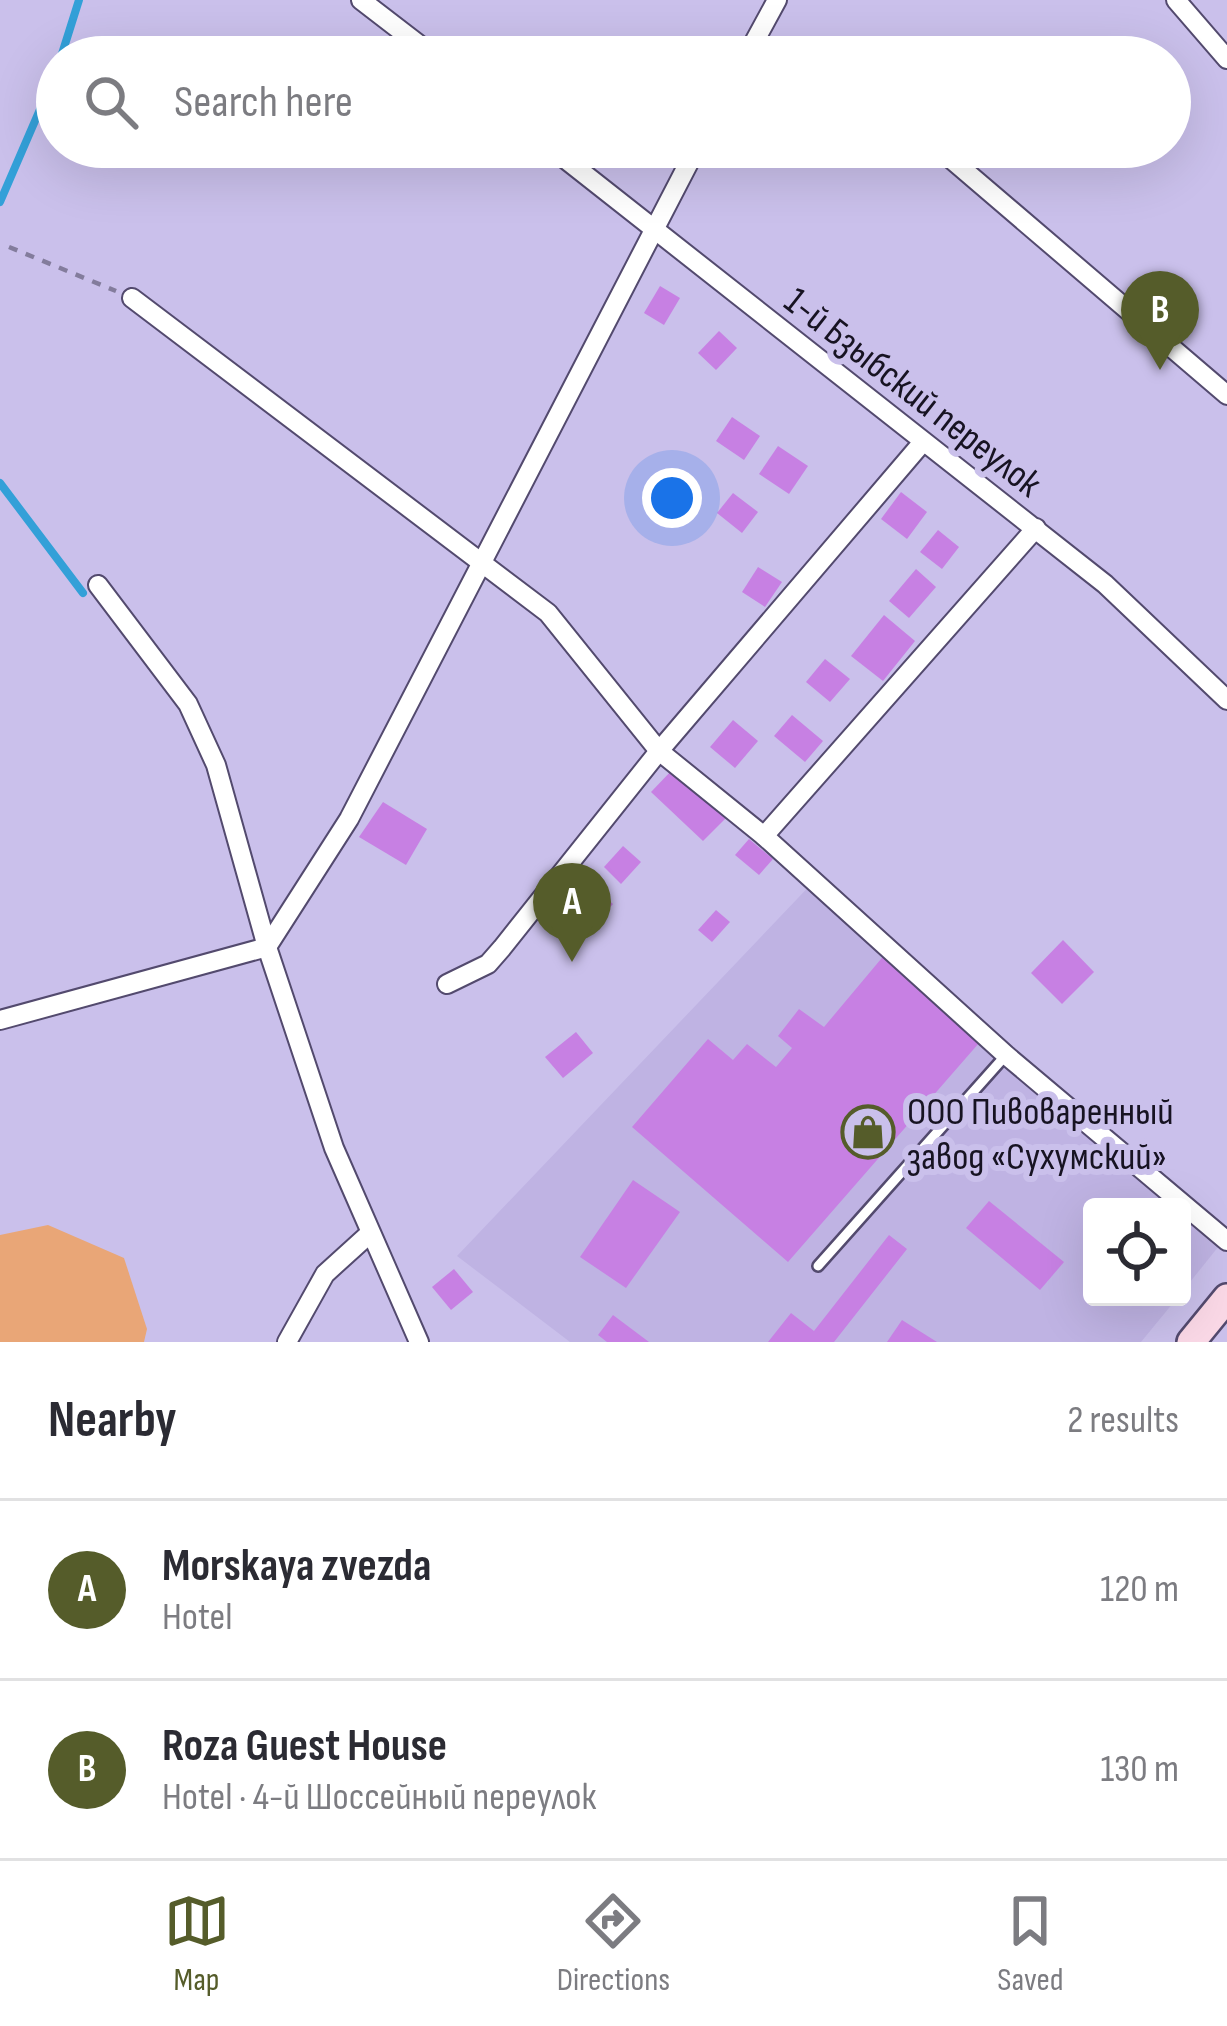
<!DOCTYPE html>
<meta charset="utf-8">
<style>
:root{--surface:#fff;--page:#f2f2f3;--text:#2b2b33;--muted:#7c7c81;--line:#e1e1e2;--accent:#555c2a}
body{margin:0;font-family:"Sofia Sans Condensed",sans-serif;background:var(--page);color:var(--text)}
.controls{position:absolute;right:36px;bottom:36px;display:grid;overflow:hidden;border-radius:12px;box-shadow:0 12px 48px #0002}
.controls button{width:108px;height:108px;display:grid;place-items:center;padding:0;border:0;border-bottom:3px solid var(--line);background:var(--surface);color:var(--text);font:60px sans-serif}
.you{position:absolute;left:672px;top:498px;width:42px;height:42px;margin:-30px;border:9px solid #fff;border-radius:50%;background:#1a73e8;box-shadow:0 0 0 18px #1a73e833}
.badge{display:grid;place-items:center;width:78px;height:78px;border-radius:50%;background:var(--accent);color:#fff;font-size:39px;font-weight:700}
.pin{position:absolute;translate:-50% -99px;filter:drop-shadow(0 3px 6px #0008)}
.pin::after{content:'';position:absolute;top:63px;width:42px;height:36px;background:inherit;clip-path:polygon(0 0,100% 0,50% 100%)}
.list{margin:0;padding:0;list-style:none}
h2{display:flex;justify-content:space-between;align-items:center;height:156px;margin:0;padding:0 48px;font-size:51px}
h2 small{font-size:39px;font-weight:400;color:var(--muted)}
.list li{display:grid;grid-template-columns:78px 1fr auto;gap:36px;align-items:center;box-sizing:border-box;height:180px;padding:0 48px;border-top:3px solid var(--line)}
.list b{display:block;font-size:45px;white-space:nowrap}
.list p{margin:0;font-size:39px;white-space:nowrap;color:var(--muted)}
.list em{font-size:39px;font-style:normal;color:var(--muted)}
.icon{flex:none;width:66px;height:66px;fill:none;stroke:currentColor;stroke-width:2;stroke-linecap:round;stroke-linejoin:round}
.map{position:relative;flex:none;width:1227px;height:1342px;overflow:hidden}
.search{position:absolute;background:var(--surface);box-shadow:0 12px 48px #0002;left:36px;right:36px;top:36px;height:132px;display:flex;align-items:center;gap:30px;box-sizing:border-box;padding:0 42px;border-radius:66px;color:var(--muted);font-size:45px}
.sheet{height:516px;background:var(--surface)}
nav{display:flex;justify-content:space-around;align-items:center;box-sizing:border-box;height:168px;border-top:3px solid var(--line);background:var(--surface);font-size:33px;color:var(--muted)}
nav a{display:grid;justify-items:center;gap:6px}
nav .on{color:var(--accent)}
.map>svg:first-child{display:block}
.built{fill:#bfb3e3}
.green{fill:#e9a677}
.lines{fill:none;stroke-linecap:round;stroke-linejoin:round}
.stream{stroke:#33a0d8;stroke-width:8}
.building{fill:#c780e3}
.service-casing{stroke:#534a6e;stroke-width:14}
.minor-casing{stroke:#534a6e;stroke-width:22}
.secondary-casing{stroke:#534a6e;stroke-width:32}
.path{stroke:#837c9c;stroke-width:4.5;stroke-dasharray:9 9;stroke-linecap:butt}
.service{stroke:#fff;stroke-width:9}
.minor{stroke:#fff;stroke-width:18}
.secondary{stroke:#fad8e6;stroke-width:27}
.labels{text-anchor:middle;stroke-width:12;stroke-linejoin:round;paint-order:stroke}
.street-label{font-size:39px;fill:#171322;stroke:#cac0eb}
.poi-label{font-size:39px;fill:#171322;stroke:#cac0eb;text-anchor:start}
</style>
<div class="map">
<svg width="1227" height="1342" viewBox="0 0 1227 1342">
<rect width="100%" height="100%" fill="#cac0eb"/>
<path class="built" d="M818 877 1227 1236 1182 1292V1207H1092V1297H1178L1141 1342H570L457 1256Z"/>
<path class="green" d="M48 1225 124 1258 147 1329 144 1342H0V1235Z"/>
<g class="lines">
<g class="stream">
<path d="M61 57 79 0"/>
<path d="M0 202 57 70"/>
<path d="M0 483 83 593"/>
</g>
</g>
<g class="building">
<path d="M660 286 680 298 664 325 644 313Z"/>
<path d="M719 331 737 348 716 370 698 353Z"/>
<path d="M732 417 760 436 744 460 716 441Z"/>
<path d="M778 446 808 466 789 494 759 474Z"/>
<path d="M901 492 927 512 907 539 881 519Z"/>
<path d="M733 493 758 512 742 533 717 513Z"/>
<path d="M938 530 959 547 942 569 920 552Z"/>
<path d="M758 567 782 582 765 607 742 592Z"/>
<path d="M916 569 936 587 909 618 889 601Z"/>
<path d="M884 615 915 641 883 681 851 656Z"/>
<path d="M825 659 850 679 830 702 806 682Z"/>
<path d="M792 715 823 741 805 762 774 736Z"/>
<path d="M733 720 758 741 735 768 710 747Z"/>
<path d="M674 768 727 817 703 841 651 792Z"/>
<path d="M383 802 427 829 406 865 359 837Z"/>
<path d="M749 839 773 859 759 875 735 855Z"/>
<path d="M623 846 641 862 621 884 604 867Z"/>
<path d="M591 885 613 904 578 943 556 923Z"/>
<path d="M716 910 730 922 712 942 698 930Z"/>
<path d="M1063 940 1094 972 1062 1004 1031 973Z"/>
<path d="M886 953 986 1035 788 1262 632 1127 708 1039 733 1060 747 1044 776 1067 792 1048 778 1036 799 1009 824 1027Z"/>
<path d="M576 1032 593 1053 563 1078 545 1057Z"/>
<path d="M633 1180 680 1212 626 1288 580 1257Z"/>
<path d="M989 1201 1064 1262 1040 1290 966 1228Z"/>
<path d="M889 1235 907 1249 834 1342H768L791 1313 814 1331Z"/>
<path d="M454 1269 473 1292 451 1310 432 1287Z"/>
<path d="M613 1315 649 1342H607L598 1335Z"/>
<path d="M902 1320 937 1342H887Z"/>
</g>
<g class="lines">
<g class="service-casing">
<path id="service" d="M818 1266 1006 1055"/>
</g>
<g class="minor-casing">
<g id="minor">
<path d="M361 0 435 57"/>
<path d="M1176 0 1227 59"/>
<path d="M746 57 777 0"/>
<path d="M550 147 1105 584 1227 700"/>
<path d="M937 147 1227 395"/>
<path d="M132 298 548 613 659 751 764 836 1006 1055 1227 1241"/>
<path d="M98 585 188 704 216 765 267 947 334 1148 419 1342"/>
<path d="M764 836 1036 528"/>
<path d="M447 984 488 964 502 948 659 751 922 443"/>
<path d="M0 1020 267 947 349 819 697 147"/>
<path d="M287 1342 325 1274 368 1235"/>
</g>
</g>
<g class="secondary-casing">
<path id="secondary" d="M1191 1342 1227 1298"/>
</g>
<path class="path" d="M9 247 116 291"/>
<use href="#service" class="service"/>
<use href="#minor" class="minor"/>
<use href="#secondary" class="secondary"/>
</g>
<defs>
<g id="shop-ring" transform="scale(2.7)"><circle r="9.5" fill="#cac0eb" stroke="#555c2a" stroke-width="1.5"/><path d="M-5-2.5h2.3a2.7 3.5 0 0 1 5.4 0H5L5.5 6h-11ZM-1.5-2.5h3a1.5 2.3 0 0 0-3 0Z" fill="#555c2a"/></g>
</defs>
<g fill-rule="evenodd">
<use href="#shop-ring" x="868" y="1132"/>
</g>
<g class="labels">
<g class="street-label">
<text transform="translate(914 391) rotate(38)" y="14">1-й Бзыбский переулок</text>
</g>
<g class="poi-label">
<text x="907" y="1124">ООО Пивоваренный<tspan x="907" dy="45">завод «Сухумский»</tspan></text>
</g>
</g>
</svg>
<div class="controls">
<button><svg class="icon" aria-label="locate" viewBox="0 0 24 24"><circle cx="12" cy="12" r="6"/><path d="M12 2v4M12 18v4M2 12h4M18 12h4"/></svg></button>
</div>
<div class="you"></div>
<div class="pin badge" style="left:572px;top:962px">A</div>
<div class="pin badge" style="left:1160px;top:370px">B</div>
<div class="search"><svg class="icon" aria-label="search" viewBox="0 0 24 24"><circle cx="10" cy="10" r="6"/><path d="M15 15l6 6"/></svg>Search here</div>
</div>
<section class="sheet">
<h2>Nearby<small>2 results</small></h2>
<ul class="list">
<li><span class="badge">A</span><div><b>Morskaya zvezda</b><p>Hotel</p></div><em>120 m</em></li>
<li><span class="badge">B</span><div><b>Roza Guest House</b><p>Hotel · 4-й Шоссейный переулок</p></div><em>130 m</em></li>
</ul>
</section>
<nav>
<a class="on"><svg class="icon" aria-label="map" viewBox="0 0 24 24"><path d="M3 6l6-2 6 2 6-2v14l-6 2-6-2-6 2zM9 4v14M15 6v14"/></svg>Map</a>
<a><svg class="icon" aria-label="directions" viewBox="0 0 24 24"><path d="M12 3l9 9-9 9-9-9zM9 14v-3h6M13 9l2 2-2 2"/></svg>Directions</a>
<a><svg class="icon" aria-label="saved" viewBox="0 0 24 24"><path d="M7 4h10v16l-5-4-5 4z"/></svg>Saved</a>
</nav>
